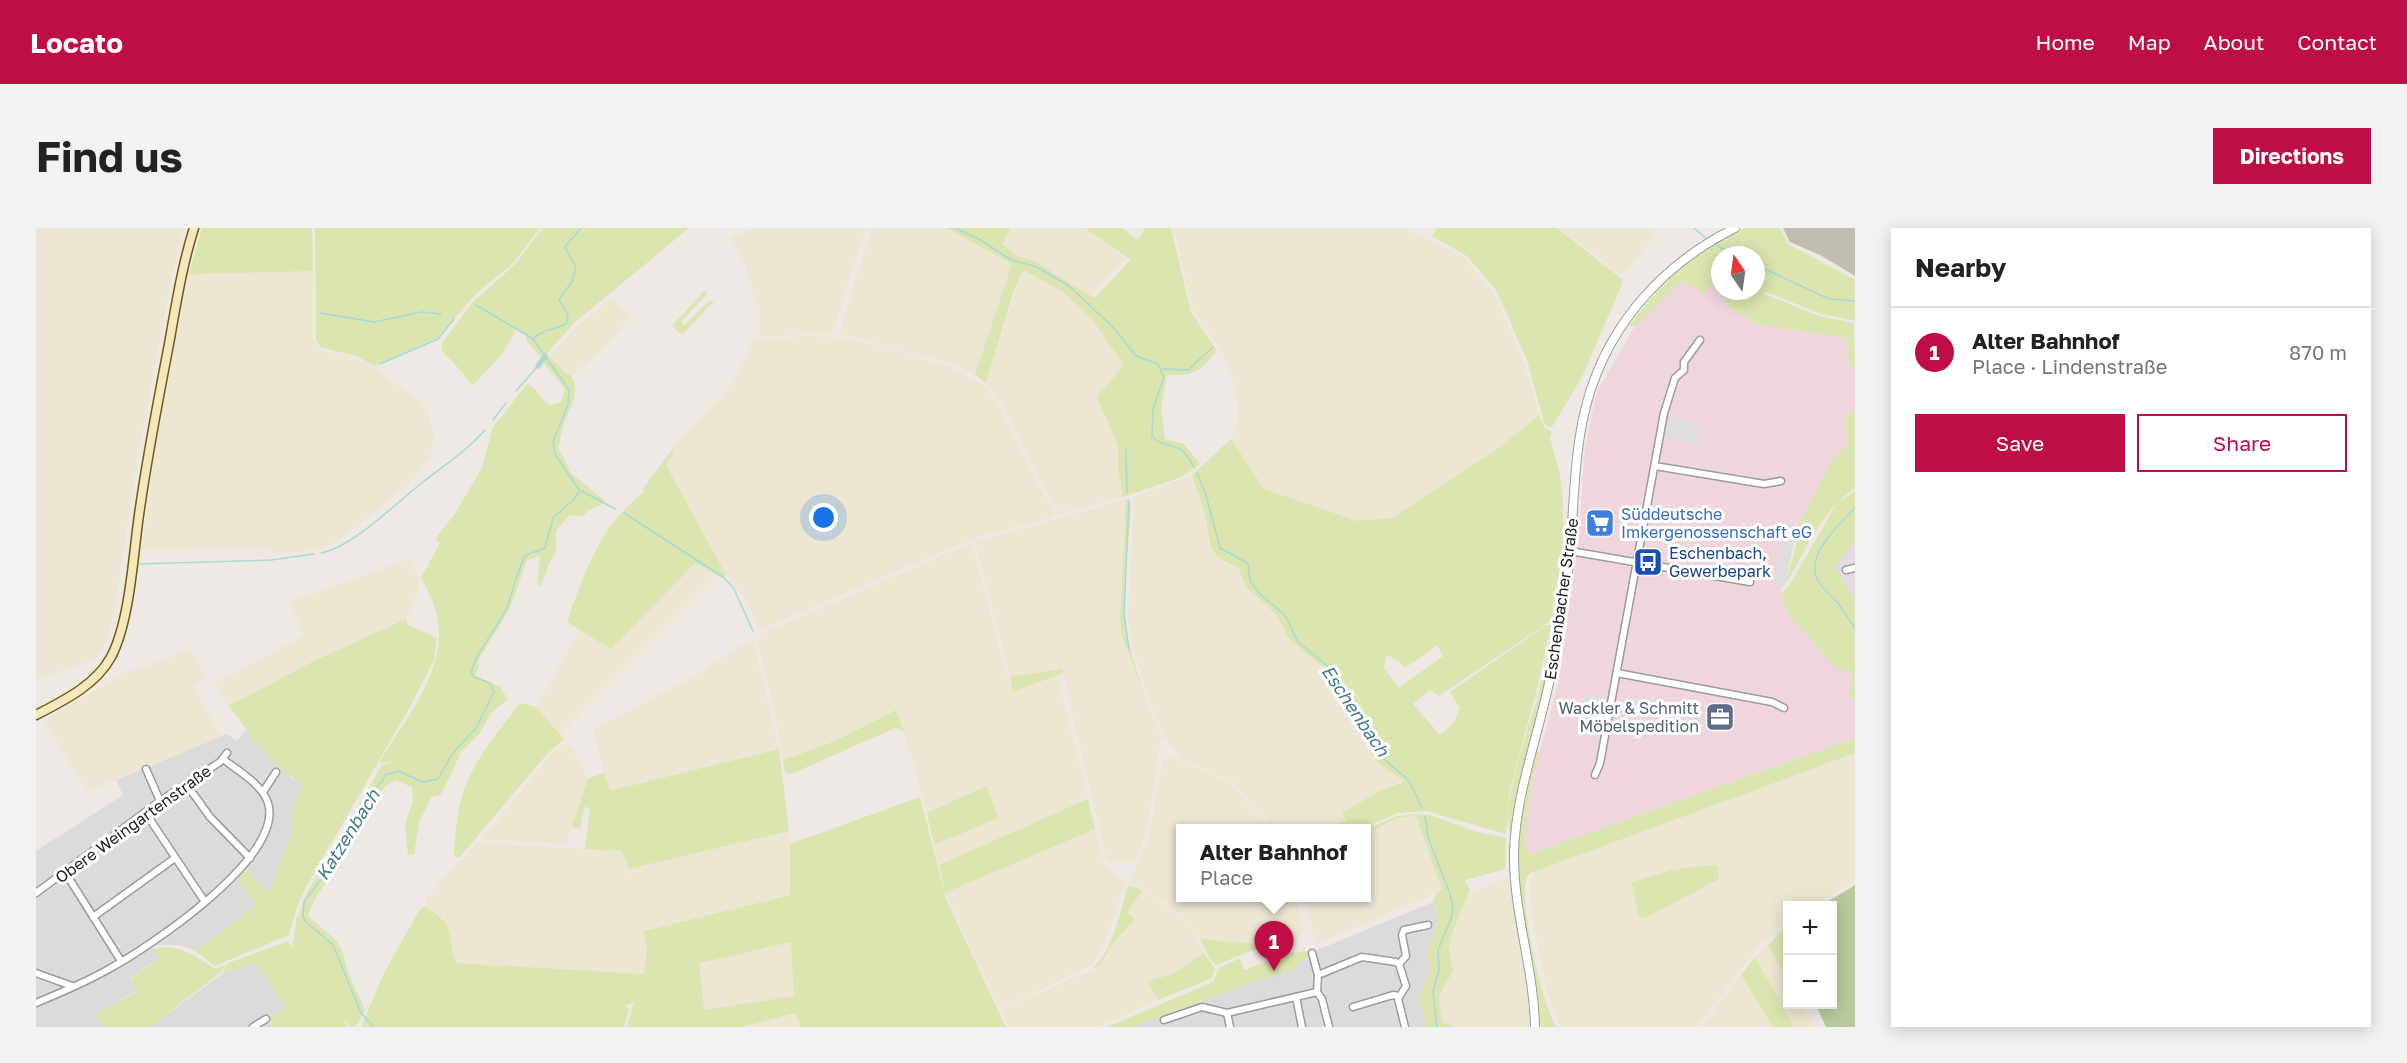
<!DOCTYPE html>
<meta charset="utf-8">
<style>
:root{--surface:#fff;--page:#f2f2f2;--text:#222;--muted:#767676;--line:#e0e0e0;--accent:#be0e44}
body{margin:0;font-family:"Golos Text",sans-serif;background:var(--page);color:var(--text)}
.controls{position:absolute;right:18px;bottom:18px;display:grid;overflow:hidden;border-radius:0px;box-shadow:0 3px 15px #0003}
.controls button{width:54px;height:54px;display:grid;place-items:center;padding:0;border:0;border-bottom:2px solid var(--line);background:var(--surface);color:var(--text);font:30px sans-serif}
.compass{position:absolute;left:1675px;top:18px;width:54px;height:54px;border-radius:50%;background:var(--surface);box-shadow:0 3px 15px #0003;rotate:347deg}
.you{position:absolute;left:788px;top:290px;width:21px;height:21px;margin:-15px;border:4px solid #fff;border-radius:50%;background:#1a73e8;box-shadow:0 0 0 9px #1a73e833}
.badge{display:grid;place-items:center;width:39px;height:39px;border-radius:50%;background:var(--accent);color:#fff;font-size:20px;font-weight:700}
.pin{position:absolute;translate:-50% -50px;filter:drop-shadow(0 2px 3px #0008)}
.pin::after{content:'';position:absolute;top:32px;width:21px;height:18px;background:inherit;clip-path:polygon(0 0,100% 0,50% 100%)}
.popup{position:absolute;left:1140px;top:596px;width:195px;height:78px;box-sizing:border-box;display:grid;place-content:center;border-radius:0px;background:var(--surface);filter:drop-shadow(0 2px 4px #0005);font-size:20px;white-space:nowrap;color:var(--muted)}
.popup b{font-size:22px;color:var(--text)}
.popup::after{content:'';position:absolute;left:50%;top:100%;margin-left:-12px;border:12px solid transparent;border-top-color:var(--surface)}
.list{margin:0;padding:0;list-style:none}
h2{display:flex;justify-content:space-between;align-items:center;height:78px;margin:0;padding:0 24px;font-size:26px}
h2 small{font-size:20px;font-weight:400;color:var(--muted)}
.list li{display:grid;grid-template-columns:39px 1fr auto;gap:18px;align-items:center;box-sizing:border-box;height:90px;padding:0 24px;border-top:2px solid var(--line)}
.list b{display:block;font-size:22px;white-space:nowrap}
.list p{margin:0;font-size:20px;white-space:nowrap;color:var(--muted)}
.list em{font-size:20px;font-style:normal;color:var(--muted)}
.actions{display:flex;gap:12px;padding:18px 24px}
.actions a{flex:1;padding:14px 0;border:2px solid var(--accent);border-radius:0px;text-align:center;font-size:21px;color:var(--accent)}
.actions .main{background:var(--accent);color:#fff}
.map{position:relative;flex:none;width:1819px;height:799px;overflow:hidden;border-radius:0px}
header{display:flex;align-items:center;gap:36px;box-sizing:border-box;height:84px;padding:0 30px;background:var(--accent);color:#fff}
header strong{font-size:28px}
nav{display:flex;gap:33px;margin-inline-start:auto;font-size:21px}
.intro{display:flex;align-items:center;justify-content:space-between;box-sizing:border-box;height:144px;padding:0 36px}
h1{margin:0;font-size:42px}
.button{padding:15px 27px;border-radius:0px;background:var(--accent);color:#fff;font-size:21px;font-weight:700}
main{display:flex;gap:36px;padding:0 36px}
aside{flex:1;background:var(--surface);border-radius:0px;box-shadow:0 3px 15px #0003}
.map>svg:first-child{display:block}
.residential{fill:#dcdbdc}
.commercial{fill:#eed6dc}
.industrial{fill:#e5d8e7}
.construction{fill:#c2bdb1}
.farmland{fill:#ece6d2}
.grass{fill:#dae5af;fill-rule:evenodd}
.forest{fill:#b9cb9d}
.parking{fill:#dedede}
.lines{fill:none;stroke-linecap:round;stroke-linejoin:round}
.stream{stroke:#a9d9d5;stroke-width:1.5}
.canal{stroke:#a9d9d5;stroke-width:5}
.minor-casing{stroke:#9b9b9b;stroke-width:9}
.tertiary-casing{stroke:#9b9b9b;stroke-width:10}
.secondary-casing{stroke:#6e5b0d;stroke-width:11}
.minor{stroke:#fff;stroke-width:6}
.tertiary{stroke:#fff;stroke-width:8}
.secondary{stroke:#f5e7bd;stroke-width:8}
.labels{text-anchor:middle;stroke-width:6;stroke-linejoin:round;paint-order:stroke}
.shop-label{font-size:16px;fill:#366cbe;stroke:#fff;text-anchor:start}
.transit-label{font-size:16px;fill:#164399;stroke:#fff;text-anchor:start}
.street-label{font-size:16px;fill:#1e1e1e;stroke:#fff}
.service-label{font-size:16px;fill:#4e5e75;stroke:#fff;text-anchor:end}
.water-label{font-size:18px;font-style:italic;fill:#447c89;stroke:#fff}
</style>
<header>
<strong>Locato</strong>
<nav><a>Home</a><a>Map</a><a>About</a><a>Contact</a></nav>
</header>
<div class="intro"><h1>Find us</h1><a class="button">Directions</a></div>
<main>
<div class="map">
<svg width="1819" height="799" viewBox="0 0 1819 799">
<rect width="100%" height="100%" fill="#efe9e5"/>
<g class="residential">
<path d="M210 502 255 550 267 555 257 579 256 604 233 665 202 651 220 677 205 690 159 723 144 717H114L124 729 94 750 100 763 60 786 69 799H0V623L87 567 80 552 191 506 201 513Z"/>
<path d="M1397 674 1403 691 1392 725 1394 745 1383 768 1391 799H1097L1211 756 1261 741 1260 735 1280 728 1279 723Z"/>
<path d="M219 735 251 780 232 790 236 799H114L187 745Z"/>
</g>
<path class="commercial" d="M1684 49V63H1698L1688 75 1720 96 1810 110 1813 139 1819 140V182L1809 190 1811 220 1750 321 1745 366 1750 384 1818 443 1813 470 1819 471V510L1494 626 1488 615 1497 550 1522 456 1542 314 1549 222 1560 166 1599 98 1634 63 1646 53Z"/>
<path class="industrial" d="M1819 314V371L1799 340Z"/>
<path class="construction" d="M1747 0H1819V48L1784 27 1754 14Z"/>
<g class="farmland">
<path d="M0 0H149L137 42 102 227 78 385 71 414 58 432 0 451Z"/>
<path d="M719 0H830L796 105 723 109 724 77 721 78 710 38 694 9Z"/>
<path d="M836 0H913L976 36 939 147 917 136 800 105 804 102Z"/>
<path d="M975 0H1049L1090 31 1055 68 1000 34 979 27 966 16Z"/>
<path d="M1138 0H1363L1383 7 1426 27 1458 65 1488 134 1503 187 1463 220 1356 290 1320 293 1228 261 1195 211 1201 198 1202 180 1198 154 1185 123 1156 81Z"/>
<path d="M1523 0H1609L1621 6 1585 47Z"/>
<path d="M986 42 1029 65 1056 91 1088 137 1061 169 1082 217V239L1087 269 1023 286 961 168 950 155Z"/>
<path d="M277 43V109L281 119 285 122 319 130 338 140 384 173 393 188 398 208 395 227 376 253 312 306 292 318 265 324H236L226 320 105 322 121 211 153 46Z"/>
<path d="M576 71 595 89 565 122 536 148 531 146 512 128 546 94Z"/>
<path d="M768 108 808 110 863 122 924 143 947 157 958 170 1018 285 1017 289 944 308 723 402 711 374 690 347 630 237 638 223 637 220 696 156 717 113Z"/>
<path d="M1156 247 1168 285 1173 317 1188 335 1202 339 1210 359 1240 386 1254 412 1292 443 1332 512 1339 530 1367 552 1306 586 1310 592 1295 600H1237L1197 554 1148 532 1129 510 1115 477 1096 419 1092 390 1098 271 1102 267Z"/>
<path d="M1090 271 1084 370 1086 408 1125 508 1111 602 1099 634H1071L1026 442 974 449 939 314Z"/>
<path d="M933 316 936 317 972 451 978 464 1021 447 1052 571 903 637 898 617 962 590 951 559 891 585 867 499 859 482 797 514 747 532 739 485 721 411 727 405Z"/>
<path d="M373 331 382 349 383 358 376 380 370 391 276 434 193 478 178 456 268 408 254 374Z"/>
<path d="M659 335 681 347 524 505 500 479 544 402 575 421Z"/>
<path d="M713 413H717L743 521 573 564 557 501 645 456Z"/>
<path d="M153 421 157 425 170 450 156 457 185 509 51 563 8 492 90 444 117 436Z"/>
<path d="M529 515 535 518 552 550 530 616 446 611 515 526Z"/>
<path d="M1819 525V653L1780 677 1752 678 1751 695 1724 717 1660 799H1525L1512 766 1498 699 1493 663V655L1498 643Z"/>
<path d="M1135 528 1194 555 1234 600H1145V670H1260L1267 706 1240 717 1164 711 1157 703 1168 725 1136 746 1112 753 1122 772 1062 799H973L966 784 969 780 1061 740 1078 714 1098 692 1090 685 1106 662 1130 677 1157 702 1131 675 1094 654 1113 607 1127 531Z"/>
<path d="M1380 587 1406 662 1280 716 1269 670H1331V605L1361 590Z"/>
<path d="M1059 601 1068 635 1090 654 1071 709 1057 734 1053 738 964 781 909 665Z"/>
<path d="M753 603 754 667 608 703 611 722 608 746 420 735 408 690 388 679 390 670 440 615 587 623 595 656 593 641Z"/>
<path d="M1475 648 1491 745 1495 799H1421L1407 795 1402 774 1404 764 1417 743 1412 717 1420 701 1427 674 1438 663Z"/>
<path d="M755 714 758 768 668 782 663 735Z"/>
<path d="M1732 717 1751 751 1752 776 1766 777 1779 799H1758L1719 729Z"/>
<path d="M1705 747 1737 799H1666Z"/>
<path d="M760 785 765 799H705Z"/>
</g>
<g class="grass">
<path d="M166 0H276L277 43 153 46Z"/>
<path d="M279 0H504L476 36 441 65 401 110 338 138 320 128 284 119 280 112Z"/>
<path d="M506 0H653L538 95 506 131 490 112 491 109 480 102 464 129 436 158 427 145 406 123V115L436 75 481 34Z"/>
<path d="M911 0H975L966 16 979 27 1000 34 1058 70 1095 32 1049 0H1086L1102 12 1109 0H1135L1155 84 1181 123C1163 144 1159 148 1131 147L1125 180 1129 211 1148 216 1164 236 1146 249 1087 269 1082 239V217L1061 169 1088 137 1056 91 1029 65 987 42 977 65 950 155 939 147 976 36Z"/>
<path d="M1401 0H1521L1586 51V56L1546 149 1516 199H1512L1508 194 1491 132 1460 62 1431 28 1396 8Z"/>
<path d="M1709 0H1744L1752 16 1819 52V93L1785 86 1730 64 1728 66 1783 88 1818 95 1819 140 1813 139 1810 110 1720 96 1688 75 1698 63H1720V27H1684V49L1680 50 1670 65 1646 53 1599 98H1593C1626 54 1658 22 1709 0Z"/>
<path d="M669 62 671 66 645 94 648 98 671 75 680 71 646 107 636 98Z"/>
<path d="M512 128 531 146 535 147 539 157 538 171 527 198 522 220 536 246 569 273C563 281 554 278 547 288L534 287 520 303V324L515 331 505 358 501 356 504 328 491 332 474 380 442 433 443 439 439 447 463 458 472 471 455 485 444 505 425 524 407 563 403 568 395 569 383 595 378 626 372 627 369 596 377 572 376 559 359 552C330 568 322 605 306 632 294 651 278 667 272 688L299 711 306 722 313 747 329 782 320 799H315L305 788 312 799H236L231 790 250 780 219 735 187 745 192 735 252 713 256 720 261 688 263 689 268 670 346 537 358 534 343 535C369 491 415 439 400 384 397 372 391 361 385 350L404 315 399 311 418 287 446 240 457 199 491 156C502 160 504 172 514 177L525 174 529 161 507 134Z"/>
<path d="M1819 182V260C1787 281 1769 322 1751 355V350L1761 314 1755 312 1799 226 1811 220 1809 190Z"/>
<path d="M1503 187 1508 199 1516 204 1514 210 1523 243 1527 270V318L1525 346 1519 360 1516 392 1403 468 1394 462 1377 476 1404 507 1418 494 1424 480 1414 464 1510 397H1515L1500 465 1474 561 1470 606 1390 583 1362 585 1327 600H1295L1310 592 1306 585 1345 562 1365 555 1367 552 1342 535 1292 443 1254 412 1240 386 1210 359 1202 339C1168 328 1175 312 1168 283 1164 271 1160 259 1156 247L1195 211 1228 261 1321 293 1356 290 1463 220ZM1401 417 1407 428 1363 460 1348 440 1351 427 1363 433 1369 440Z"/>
<path d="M637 220 638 222 630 237 690 347 687 350 659 335 575 421 531 394C549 343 564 298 609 263L607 261Z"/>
<path d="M1819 263V314L1799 340 1819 371V471L1813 470 1817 444 1800 440 1750 383 1745 366 1754 356 1801 275Z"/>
<path d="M1090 271H1093L1095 279C1093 316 1085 361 1090 398 1094 426 1104 452 1113 478L1086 408 1084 392Z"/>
<path d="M370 391 372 397 401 410 398 432 376 475 269 661 262 676 253 707 179 738 159 723 220 677 202 651 210 641 233 665 256 604 257 579 267 555C236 541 214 505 193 478L276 434Z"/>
<path d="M1521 393 1514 444 1474 606C1465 573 1493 501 1502 467 1508 443 1512 419 1517 395Z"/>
<path d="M1026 441 1027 445 977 464 974 449Z"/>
<path d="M484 475 500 479 528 511 510 527 424 629H418C419 609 421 584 427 565 438 531 463 503 484 475Z"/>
<path d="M860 482 869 506 865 501 859 500 753 547 749 544 747 532 797 514Z"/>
<path d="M1819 510V525L1494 645C1491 649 1489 653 1489 658 1487 688 1505 772 1520 799H1501L1481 655 1484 649 1481 647C1482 604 1490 564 1499 523L1504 524 1497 550 1488 615 1494 626Z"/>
<path d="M743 521 753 603 593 641 586 623 549 621 554 580 548 579 544 601 536 599 552 550 568 545 574 563Z"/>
<path d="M951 558 962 590 898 617 891 585Z"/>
<path d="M884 569 910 671 970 799H765L760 785 705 799H591L598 774 589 778 593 781 588 799H325L348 745 384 681 388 679C420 694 410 706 420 735L608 746 611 722 608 703 754 667V616ZM755 714 758 768 668 782 663 735Z"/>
<path d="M1052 571 1059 601 909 665 903 637Z"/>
<path d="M1379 586 1394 587 1441 604 1470 610 1469 641 1429 652 1434 662C1430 669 1412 715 1413 720 1413 727 1416 736 1417 743 1403 767 1400 766 1407 795L1421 799H1391L1383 768 1394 745 1392 725 1403 691 1397 672 1401 665 1406 662 1380 587 1361 590 1331 605V601L1361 588Z"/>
<path d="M1681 637 1683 651 1609 690 1602 687 1596 654 1640 641Z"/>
<path d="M1092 657 1106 662 1091 685 1099 691 1078 714 1064 737 1055 742C1076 726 1085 682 1092 657Z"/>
<path d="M1747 702 1751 711V751L1732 717Z"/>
<path d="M1164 711 1240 717 1215 723 1180 737 1173 730Z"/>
<path d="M128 719C150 721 162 729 179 741L190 737 184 745 114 799H69L60 786 100 764 94 751 123 730 116 721Z"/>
<path d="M1270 722 1272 730 1260 735 1261 741 1211 756 1097 799H1071L1177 754 1183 740 1204 730 1208 742 1254 725 1258 724 1259 726Z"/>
<path d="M1168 725 1179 741 1176 750 1122 772 1112 753 1136 746Z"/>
<path d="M1719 729 1758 799H1737L1705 747Z"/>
</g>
<path class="forest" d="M1819 657V799H1790L1780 777 1796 776V678L1786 677Z"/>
<g class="parking">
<path d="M1633 189 1664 195 1660 216 1629 210Z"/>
<path d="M1748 312 1758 313 1749 359 1745 358 1746 350 1744 358 1739 357Z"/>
<path d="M1548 466 1569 470 1568 485 1563 484 1561 491 1548 488 1550 479 1546 478Z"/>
</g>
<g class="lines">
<g class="stream">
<path d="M919 0 943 11 975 32 1001 39 1033 58 1079 101 1100 128 1122 136 1128 149 1117 181 1116 209C1128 220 1138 215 1147 223 1151 226 1155 234 1158 239"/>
<path d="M1658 0 1670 10"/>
<path d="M1678 16 1699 27"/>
<path d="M1720 37 1793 71 1819 73"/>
<path d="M440 77 496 110"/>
<path d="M284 85 338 94 386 84 405 86"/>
<path d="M344 136 402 111 418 91"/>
<path d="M1127 141 1152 142 1177 119"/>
<path d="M480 163 502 138"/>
<path d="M457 192 470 175"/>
<path d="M1090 221 1091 265"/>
<path d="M1161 245 1170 267 1184 320 1212 335 1214 353 1225 367 1249 387 1262 414 1294 440 1339 510C1344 534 1354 535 1370 550 1377 557 1381 570 1386 580"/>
<path d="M546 263 579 281"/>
<path d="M1093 273 1088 386 1093 421"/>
<path d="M1819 280C1804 295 1769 327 1781 351 1786 360 1793 366 1800 373 1807 381 1813 391 1819 400"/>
<path d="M588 285 687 349 697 359 717 403"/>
<path d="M285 325C316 319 357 278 382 258 405 239 429 225 449 202"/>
<path d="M104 336 235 332 278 326"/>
<path d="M1389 589 1393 612 1414 666 1417 680 1415 691 1402 722 1403 742 1397 764 1401 799"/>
<path d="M338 799 325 785 297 717 270 694 267 689 268 674 297 636 310 606 330 574 350 547 362 543 387 554 402 551 416 526 440 500 458 464 454 455 438 449 435 444C442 420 461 402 471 379 478 361 480 344 490 327L509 320 517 290 536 273 544 263 519 226 517 214 532 177 533 162 497 111C508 100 517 103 530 96L532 88 523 71 536 54 540 39 529 19 545 0"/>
</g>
<path class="canal" d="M502 138 509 128"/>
<g class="minor-casing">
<g id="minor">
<path d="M1619 238 1728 256 1745 253"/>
<path d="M1534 323 1714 354"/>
<path d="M1810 342 1819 340"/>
<path d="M1581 445 1736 474 1748 480"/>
<path d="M110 541 124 573"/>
<path d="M1559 547 1564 535 1628 185 1639 150 1648 142V134L1664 112"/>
<path d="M151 557 174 589 214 630"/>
<path d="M227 564 240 544"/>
<path d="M109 584 169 674"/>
<path d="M29 644 85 733"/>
<path d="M0 665 124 573 184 534 191 525"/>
<path d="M57 689 139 630"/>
<path d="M1276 725 1282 747 1281 764 1286 771 1293 799"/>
<path d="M1363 736 1370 728 1366 707 1368 702 1392 697"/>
<path d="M0 745 36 758"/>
<path d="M1282 747 1326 729 1360 734 1363 736 1370 758 1362 771 1369 799"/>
<path d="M1260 769 1266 799"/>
<path d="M0 775C24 765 48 755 71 742 112 720 249 629 232 575 226 556 201 542 187 531"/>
<path d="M1317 779 1357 767 1363 768"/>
<path d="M1191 785 1194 799"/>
<path d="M1128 792 1166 779 1191 785 1281 764"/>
<path d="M217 799 230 791"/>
</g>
</g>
<g class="tertiary-casing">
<path id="tertiary" d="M1499 799C1498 740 1477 684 1478 624 1480 558 1508 494 1518 429 1525 394 1531 358 1534 322 1538 279 1538 234 1547 191 1565 105 1621 39 1699 0"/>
</g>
<g class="secondary-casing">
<path id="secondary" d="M0 487C27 473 60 457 75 429 94 393 97 328 103 287 111 229 122 173 133 116 140 77 146 38 158 0"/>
</g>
<use href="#minor" class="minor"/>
<use href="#tertiary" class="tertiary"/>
<use href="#secondary" class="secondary"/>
</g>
<defs>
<g id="supermarket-square" transform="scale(1.5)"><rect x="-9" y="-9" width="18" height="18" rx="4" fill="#3f7fe0" stroke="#fff"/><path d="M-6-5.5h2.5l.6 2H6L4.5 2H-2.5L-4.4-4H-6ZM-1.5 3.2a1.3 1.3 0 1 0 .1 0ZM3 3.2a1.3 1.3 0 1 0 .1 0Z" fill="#fff"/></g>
<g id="bus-square" transform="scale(1.5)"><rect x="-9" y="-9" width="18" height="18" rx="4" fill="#1a4fb4" stroke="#fff"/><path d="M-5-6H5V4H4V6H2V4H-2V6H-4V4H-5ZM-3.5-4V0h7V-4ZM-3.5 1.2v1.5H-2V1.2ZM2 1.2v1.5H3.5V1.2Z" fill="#fff"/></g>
<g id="office-square" transform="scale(1.5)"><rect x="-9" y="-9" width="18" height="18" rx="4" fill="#5c6f8a" stroke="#fff"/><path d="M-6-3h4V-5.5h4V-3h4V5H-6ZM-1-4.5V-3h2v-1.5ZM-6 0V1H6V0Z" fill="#fff"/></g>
</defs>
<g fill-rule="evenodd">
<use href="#supermarket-square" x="1564" y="295"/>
<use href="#bus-square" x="1612" y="334"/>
<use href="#office-square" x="1684" y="489"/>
</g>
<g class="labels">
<g class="shop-label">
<text x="1585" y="292">Süddeutsche<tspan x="1585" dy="18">Imkergenossenschaft eG</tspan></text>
</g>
<g class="transit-label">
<text x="1633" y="331">Eschenbach,<tspan x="1633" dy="18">Gewerbepark</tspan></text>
</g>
<g class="street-label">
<text transform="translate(1525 371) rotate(-82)" y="6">Eschenbacher Straße</text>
<text transform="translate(97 596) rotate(-36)" y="6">Obere Weingartenstraße</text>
</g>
<g class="service-label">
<text x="1663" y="486">Wackler &amp; Schmitt<tspan x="1663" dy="18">Möbelspedition</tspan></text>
</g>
<g class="water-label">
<text transform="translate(1319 483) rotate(56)" y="6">Eschenbach</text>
<text transform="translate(312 607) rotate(-58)" y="6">Katzenbach</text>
</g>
</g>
</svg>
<div class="controls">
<button>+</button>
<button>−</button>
</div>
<svg class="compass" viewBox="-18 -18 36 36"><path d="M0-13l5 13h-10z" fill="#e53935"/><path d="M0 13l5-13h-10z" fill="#767676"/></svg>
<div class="you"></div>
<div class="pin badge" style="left:1238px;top:743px">1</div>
<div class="popup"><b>Alter Bahnhof</b>Place</div>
</div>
<aside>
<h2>Nearby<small></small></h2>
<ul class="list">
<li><span class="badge">1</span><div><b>Alter Bahnhof</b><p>Place · Lindenstraße</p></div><em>870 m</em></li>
</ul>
<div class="actions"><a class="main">Save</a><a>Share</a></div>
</aside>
</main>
